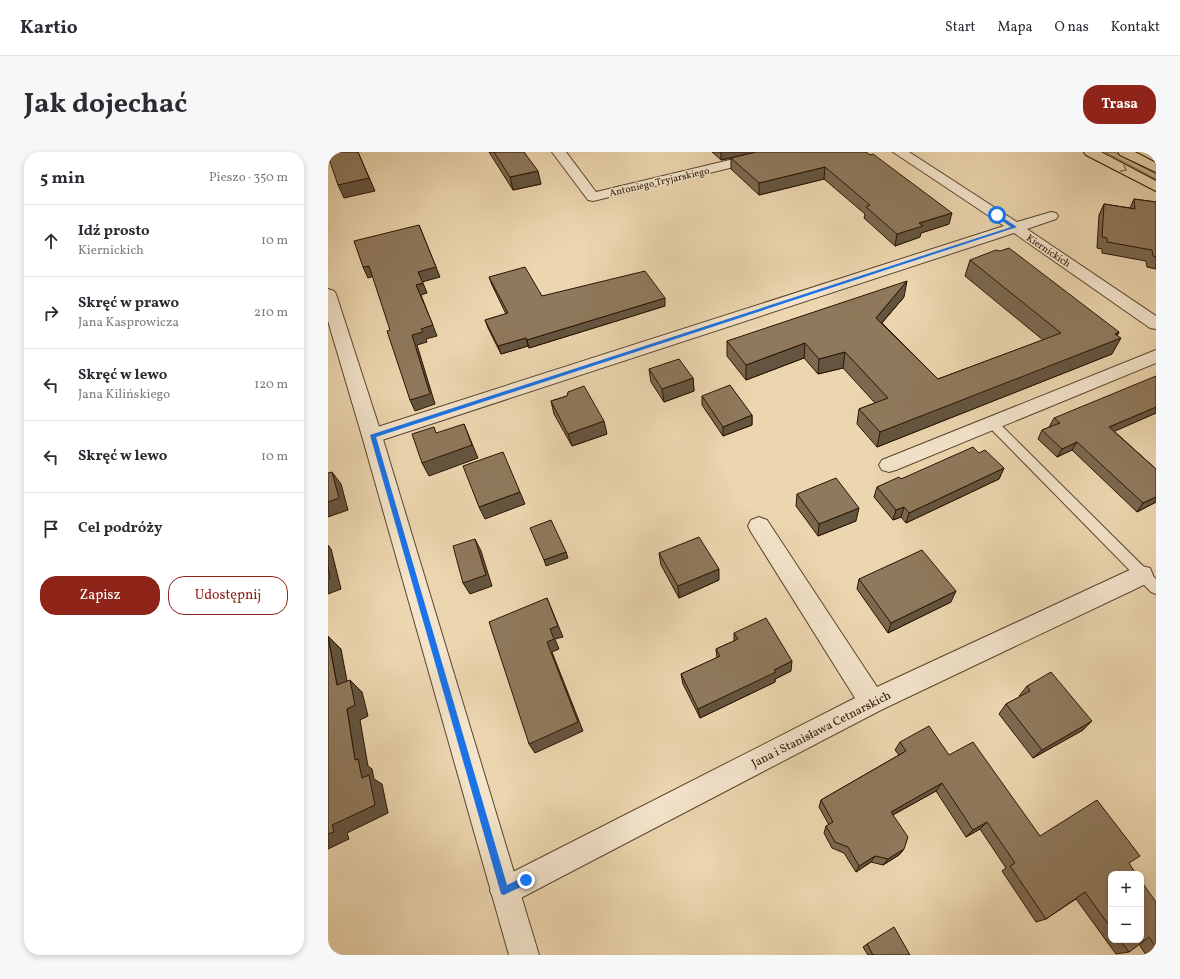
<!DOCTYPE html>
<html lang="pl">
<meta charset="utf-8">
<style>
:root{--surface:#fff;--page:#f7f7f7;--text:#2b2b33;--muted:#7c7c81;--line:#e1e1e2;--accent:#8f2418}
body{margin:0;font-family:Vollkorn,serif;background:var(--page);color:var(--text)}
.controls{position:absolute;right:12px;bottom:12px;display:grid;overflow:hidden;border-radius:8px;box-shadow:0 2px 6px #0003}
.controls button{width:36px;height:36px;display:grid;place-items:center;padding:0;border:0;border-bottom:1px solid var(--line);background:var(--surface);color:var(--text);font:20px sans-serif}
.stop{position:absolute;width:12px;height:12px;margin:-9px;border:3px solid #1a73e8;border-radius:50%;background:#fff}
.stop.end{background:#1a73e8;border-color:#fff;box-shadow:0 1px 4px #0008}
.list{margin:0;padding:0;list-style:none}
h2{display:flex;justify-content:space-between;align-items:center;height:52px;margin:0;padding:0 16px;font-size:17px}
h2 small{font-size:13px;font-weight:400;color:var(--muted)}
.list li{display:grid;grid-template-columns:26px 1fr auto;gap:12px;align-items:center;box-sizing:border-box;height:72px;padding:0 16px;border-top:1px solid var(--line)}
.list b{display:block;font-size:15px;white-space:nowrap}
.list p{margin:0;font-size:13px;white-space:nowrap;color:var(--muted)}
.list em{font-size:13px;font-style:normal;color:var(--muted)}
.actions{display:flex;gap:8px;padding:12px 16px}
.actions a{flex:1;padding:9px 0;border:1px solid var(--accent);border-radius:16px;text-align:center;font-size:14px;color:var(--accent)}
.actions .main{background:var(--accent);color:#fff}
.icon{flex:none;width:22px;height:22px;fill:none;stroke:currentColor;stroke-width:2;stroke-linecap:round;stroke-linejoin:round}
.map{position:relative;flex:none;width:828px;height:803px;overflow:hidden;border-radius:16px}
header{display:flex;align-items:center;gap:24px;box-sizing:border-box;height:56px;padding:0 20px;background:var(--surface);border-bottom:1px solid var(--line)}
header strong{font-size:19px}
nav{display:flex;gap:22px;margin-inline-start:auto;font-size:14px}
.intro{display:flex;align-items:center;justify-content:space-between;box-sizing:border-box;height:96px;padding:0 24px}
h1{margin:0;font-size:28px}
.button{padding:10px 18px;border-radius:16px;background:var(--accent);color:#fff;font-size:14px;font-weight:700}
main{display:flex;gap:24px;padding:0 24px}
aside{flex:1;background:var(--surface);border-radius:16px;box-shadow:0 2px 6px #0003}
.map>svg:first-child{display:block}
.green{fill:#cbb592;stroke:#7a644a}
.lines{fill:none;stroke-linecap:round;stroke-linejoin:round}
.service-casing{stroke:#5a442d;stroke-width:2}
.minor-casing{stroke:#5a442d;stroke-width:2}
.tertiary-casing{stroke:#5a442d;stroke-width:2}
.primary-casing{stroke:#2a1402;stroke-width:2}
.service{fill:#f3e4cb;fill-rule:evenodd}
.minor{fill:#f3e4cb;fill-rule:evenodd}
.tertiary{fill:#f3e4cb;fill-rule:evenodd}
.primary{fill:#ecd6af;fill-rule:evenodd}
.wall{fill:#7b684f;stroke:#2a1402}
.shaded-wall{fill:#645540;stroke:#2a1402}
.building{fill:#8f795c;stroke:#2a1402}
.oneway{stroke:#957f61}
.route{fill:#1a73e8}
.labels{text-anchor:middle;stroke-width:3;stroke-linejoin:round;paint-order:stroke}
.far-street-label{font-size:10px;fill:#2a1402;stroke:#f3e4cb}
.street-label{font-size:12px;fill:#2a1402;stroke:#f3e4cb}
</style>
<header>
<strong>Kartio</strong>
<nav><a>Start</a><a>Mapa</a><a>O nas</a><a>Kontakt</a></nav>
</header>
<div class="intro"><h1>Jak dojechać</h1><a class="button">Trasa</a></div>
<main>
<aside>
<h2>5 min<small>Pieszo · 350 m</small></h2>
<ul class="list">
<li><svg class="icon" aria-label="ahead" viewBox="0 0 24 24"><path d="M12 20V5M6 11l6-6 6 6"/></svg><div><b>Idź prosto</b><p>Kiernickich</p></div><em>10 m</em></li>
<li><svg class="icon" aria-label="right" viewBox="0 0 24 24"><path d="M7 20v-9h11M14 6l5 5-5 5"/></svg><div><b>Skręć w prawo</b><p>Jana Kasprowicza</p></div><em>210 m</em></li>
<li><svg class="icon" aria-label="left" viewBox="0 0 24 24"><path d="M17 20v-9H6M10 6l-5 5 5 5"/></svg><div><b>Skręć w lewo</b><p>Jana Kilińskiego</p></div><em>120 m</em></li>
<li><svg class="icon" aria-label="left" viewBox="0 0 24 24"><path d="M17 20v-9H6M10 6l-5 5 5 5"/></svg><div><b>Skręć w lewo</b></div><em>10 m</em></li>
<li><svg class="icon" aria-label="arrive" viewBox="0 0 24 24"><path d="M6 21V4h12l-3 4 3 4H6"/></svg><div><b>Cel podróży</b></div></li>
</ul>
<div class="actions"><a class="main">Zapisz</a><a>Udostępnij</a></div>
</aside>
<div class="map">
<svg width="828" height="803" viewBox="0 0 828 803">
<rect width="100%" height="100%" fill="#ecd6af"/>
<filter id="stains"><feTurbulence type="fractalNoise" baseFrequency=".005" numOctaves="4"/><feColorMatrix values="0 0 0 0 .2 0 0 0 0 .09 0 0 0 0 .02 0 0 0 .5 -.17"/></filter>
<radialGradient id="worn" r=".72"><stop offset=".6" stop-color="#630" stop-opacity="0"/><stop offset="1" stop-color="#630" stop-opacity=".3"/></radialGradient>
<path class="green" d="M777 0H786L828 22V27Z"/>
<g class="lines">
<g class="service-casing">
<path id="service" d="M664 267 668 268 828 427V442L823 440 660 274 658 271 660 268Z"/>
</g>
<g class="minor-casing">
<g id="minor">
<path d="M224 0H238L268 40 435 0H458L456 3 265 49 260 48Z"/>
<path d="M565 0H581L689 70 723 60 728 61 730 64 728 67 699 77 828 164V177L822 176 686 81 51 289 44 291 37 289 34 284 37 279 676 74Z"/>
<path d="M828 198V211L568 318 561 320 554 318 551 313 554 308Z"/>
<path d="M431 365 439 368 549 535 806 416 814 414 822 416 825 423 822 430 553 558 187 749 177 754 167 749 162 739 167 729 527 546 423 380 420 374 423 368Z"/>
</g>
</g>
<g class="tertiary-casing">
<path id="tertiary" d="M0 137 6 139 8 142 54 284 211 803H181L34 284 0 169Z"/>
</g>
<g class="primary-casing">
<g id="primary">
<path d="M756 0H773L828 29V39L758 3Z"/>
<path d="M790 0H807L828 11V20L792 3Z"/>
</g>
</g>
<use href="#service" class="service"/>
<use href="#minor" class="minor"/>
<use href="#tertiary" class="tertiary"/>
<use href="#primary" class="primary"/>
</g>
<g class="wall">
<path d="M161 0H196L213 32 185 38Z"/>
<path d="M384 0H538L621 72 593 81 592 85 567 94 536 66 537 62 496 27 431 43 403 17V6L393 8Z"/>
<path d="M806 47 828 50V117L819 115 818 109 774 101V97L769 96 771 63 776 52 802 56Z"/>
<path d="M642 108 791 180 789 184 784 202 549 295 529 272 531 257 547 251 515 216 490 222 476 206 418 228 399 204V189L576 145 554 171 610 227 715 188 637 124Z"/>
<path d="M161 125 214 144 337 154 201 196 200 194 173 202 160 176 157 168 178 162 164 133Z"/>
<path d="M321 217 365 226 366 239 336 250 323 230Z"/>
<path d="M239 244 279 282 244 294 226 262 223 249Z"/>
<path d="M374 244 424 263V273L395 284 374 253Z"/>
<path d="M828 261 786 279 828 317V350L809 360 744 298 729 305 710 287 714 278 722 275H721L726 266Z"/>
<path d="M651 301 676 316 671 327 578 371 573 365 565 368 546 345 549 335Z"/>
<path d="M469 342 528 369 490 384 468 354Z"/>
<path d="M331 401 391 428 351 446 333 413Z"/>
<path d="M531 427 623 450 560 481 529 437Z"/>
<path d="M406 481 463 519 447 527V530L372 566 355 532 353 522 389 506 388 497 406 489Z"/>
<path d="M699 534 755 578 705 606 671 562 678 552 692 545 691 544Z"/>
<path d="M572 590 621 603 712 684 783 722V788H813L828 750V803H818L811 792 801 800 788 802 748 747 718 767 708 770 674 719 678 716 652 677 638 685 608 639 565 663 576 697 571 703 555 713 543 710 528 720 516 701 504 696 496 681 498 674 501 673 491 655 493 648 571 603 567 598Z"/>
<path d="M539 792 582 803H540L535 795Z"/>
</g>
<g class="shaded-wall">
<path d="M30 0 47 39 16 46 10 33Z"/>
<path d="M393 0H429L393 8Z"/>
<path d="M497 15 496 27 431 43V31Z"/>
<path d="M210 19 213 32 185 38 182 25Z"/>
<path d="M624 61 621 72 593 81 592 85 567 94 569 82 591 71Z"/>
<path d="M91 73 112 125 94 130 90 120Z"/>
<path d="M41 114 46 124 40 126 35 115Z"/>
<path d="M579 129 576 145 545 181 548 166Z"/>
<path d="M95 131 99 141 93 143 109 184 98 187 99 190 89 193 107 252 87 259 82 248 84 183 93 177 88 133Z"/>
<path d="M337 146V154L201 196 199 188Z"/>
<path d="M791 180 787 188 793 186 784 202 549 295 552 280Z"/>
<path d="M198 186 200 194 173 202 170 194Z"/>
<path d="M477 191 476 206 418 228V213Z"/>
<path d="M517 200 515 216 490 222 491 207Z"/>
<path d="M365 226 366 239 336 250 334 237Z"/>
<path d="M828 255V261L776 284 781 275Z"/>
<path d="M424 263V273L395 284V275Z"/>
<path d="M276 269 279 282 244 294 240 282Z"/>
<path d="M136 272 150 306 101 324 94 311Z"/>
<path d="M749 290 744 298 729 305 734 297Z"/>
<path d="M676 316 671 327 578 371 581 361Z"/>
<path d="M4 320 13 332 20 358 0 365V350Z"/>
<path d="M192 340 197 352 157 367 151 355Z"/>
<path d="M828 345V350L809 360 815 351Z"/>
<path d="M576 355 573 365 565 368 568 358Z"/>
<path d="M531 356 528 369 490 384 491 372Z"/>
<path d="M147 387 153 399 164 434 142 442 135 431Z"/>
<path d="M0 393 3 397 13 437 0 442Z"/>
<path d="M238 400 240 406 218 414 216 408Z"/>
<path d="M391 417V428L351 446 350 434Z"/>
<path d="M628 439 623 450 560 481 563 471Z"/>
<path d="M219 446 235 485 227 487 231 497 224 500 255 579 207 601 201 592 219 490 222 477Z"/>
<path d="M0 484 13 497 22 545 9 533Z"/>
<path d="M464 509 463 519 447 527V530L372 566 370 557Z"/>
<path d="M22 528 34 540 40 564 32 568 40 614 44 617 46 627 54 632 60 661 19 681 21 687 0 697V682L4 673 34 626 27 608 19 557Z"/>
<path d="M764 569 755 578 705 606 714 598Z"/>
<path d="M614 631 608 639 559 666 563 660Z"/>
<path d="M659 670 652 677 638 685 645 678Z"/>
<path d="M576 697 571 703 555 713 560 707Z"/>
<path d="M547 704 543 710 528 720 531 714Z"/>
</g>
<g class="building">
<path d="M0 0H30L41 26 10 33 0 4Z"/>
<path d="M166 0H196L210 19 182 25Z"/>
<path d="M428 0H538L542 3 545 2 624 61 591 71 595 74 569 82 538 55 542 53 497 15 431 31 403 6Z"/>
<path d="M806 47 828 50V105L825 104 824 98 779 90V86L774 85 776 52 807 57Z"/>
<path d="M91 73 108 115 90 120 95 131 88 133 105 173 93 177 95 180 84 183 102 242 82 248 59 179 62 178 41 114 35 115 26 89Z"/>
<path d="M681 96 791 180 787 182 793 186 552 280 531 257 560 246 517 200 491 207 477 191 418 213 399 189 579 129 548 166 610 227 733 181 642 108 668 98 672 99Z"/>
<path d="M197 115 214 144 317 119 337 146 199 188 198 186 170 194 157 168 180 161 161 125Z"/>
<path d="M351 207 365 226 334 237 321 217Z"/>
<path d="M828 224V255L781 275 828 317V345L815 351 749 290 734 297 714 278 732 271 726 266Z"/>
<path d="M402 233 424 263 395 275 374 244Z"/>
<path d="M256 234 276 269 240 282 223 249 239 244 240 240Z"/>
<path d="M136 272 144 293 94 311 84 282 106 275 108 281Z"/>
<path d="M645 295 651 301 657 298 676 316 581 361 576 355 568 358 549 335 571 325 573 327Z"/>
<path d="M175 300 192 340 151 355 135 314Z"/>
<path d="M4 320 11 346 0 350V321Z"/>
<path d="M508 326 531 356 491 372 469 342Z"/>
<path d="M223 368 238 400 216 408 202 376Z"/>
<path d="M371 385 391 417 350 434 331 401Z"/>
<path d="M147 387 158 423 135 431 125 394Z"/>
<path d="M594 398 628 439 563 471 531 427Z"/>
<path d="M0 415 2 426 0 427Z"/>
<path d="M219 446 230 474 222 477 226 487 219 490 250 570 201 592 161 470Z"/>
<path d="M438 466 464 509 446 518 448 520 370 557 353 522 392 504 388 497 410 487 406 481Z"/>
<path d="M0 485 9 533 22 528 27 553 19 557 27 608 30 607 34 626 41 623 47 653 4 673 6 680 0 682Z"/>
<path d="M723 520 764 569 714 598 678 552 702 539 699 534Z"/>
<path d="M601 574 621 603 645 590 712 684 769 648 812 704 801 711 808 722H783V776L757 740 718 767 682 714 687 711 659 670 645 678 614 631 563 660 580 685 576 697 560 707 547 704 531 714 520 695 507 690 498 674 505 670 493 648 578 599 572 590Z"/>
<path d="M813 729 828 750V795L821 785 801 800 792 788H813Z"/>
<path d="M566 775 582 803H545L539 792Z"/>
</g>
<defs><path id="oneway-chevron" d="M-2-3.5L2.5 0L-2 3.5" fill="none" stroke-width="1.6" stroke-linecap="round" stroke-linejoin="round"/></defs>
<use class="oneway" href="#oneway-chevron" transform="translate(796 17) rotate(28)"/>
<path class="route" d="M669 62 689 75 48 285 179 733 198 724 202 728 201 731 176 743 173 742 42 283 683 75 667 64Z"/>
<g class="labels">
<g class="far-street-label">
<text transform="translate(331 29) rotate(-13)" y="4">Antoniego Tryjarskiego</text>
<text transform="translate(721 98) rotate(34)" y="4">Kiernickich</text>
</g>
<g class="street-label">
<text transform="translate(493 577) rotate(-27)" y="4">Jana i Stanisława Cetnarskich</text>
</g>
</g>
<rect width="100%" height="100%" filter="url(#stains)"/>
<rect width="100%" height="100%" fill="url(#worn)"/>
</svg>
<div class="controls">
<button>+</button>
<button>−</button>
</div>
<div class="stop" style="left:669px;top:63px"></div>
<div class="stop end" style="left:198px;top:728px"></div>
</div>
</main>
